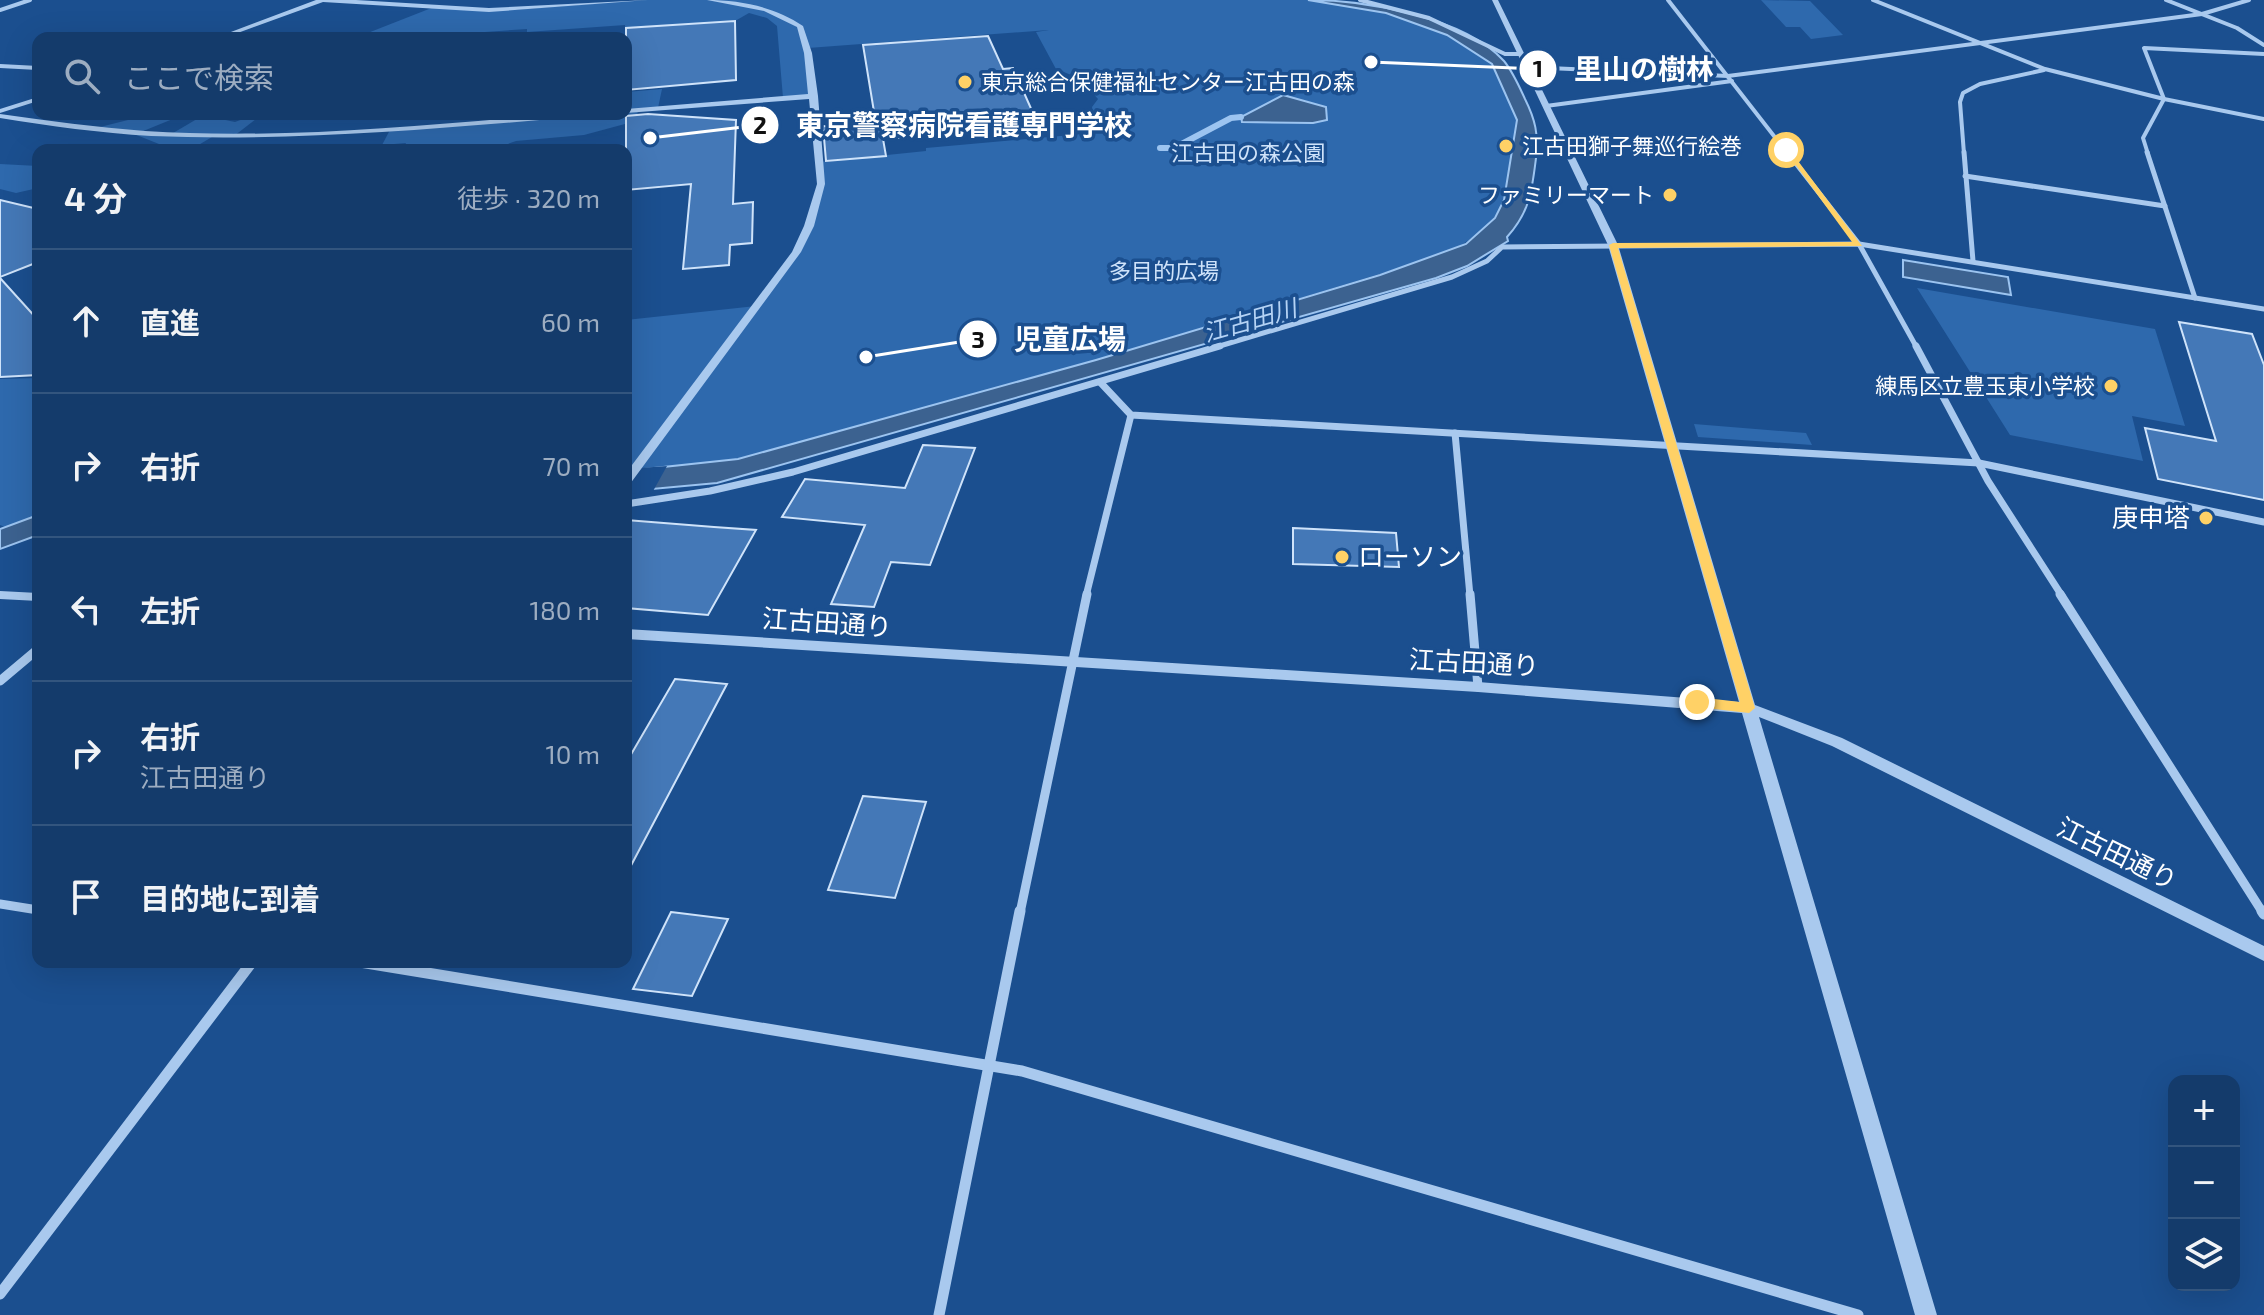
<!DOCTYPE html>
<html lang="ja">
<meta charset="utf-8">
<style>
:root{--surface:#143b6b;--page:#214673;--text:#f1f3f6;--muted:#9dadc1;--line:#33557e}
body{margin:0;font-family:"Exo 2","Noto Sans JP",sans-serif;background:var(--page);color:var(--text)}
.controls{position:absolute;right:24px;bottom:24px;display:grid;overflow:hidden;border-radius:16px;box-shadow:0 8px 32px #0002}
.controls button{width:72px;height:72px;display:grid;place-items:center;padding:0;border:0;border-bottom:2px solid var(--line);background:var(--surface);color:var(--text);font:40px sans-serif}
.stop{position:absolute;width:24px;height:24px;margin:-18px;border:6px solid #ffd166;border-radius:50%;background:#fff}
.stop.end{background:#ffd166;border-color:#fff;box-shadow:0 2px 8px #0008}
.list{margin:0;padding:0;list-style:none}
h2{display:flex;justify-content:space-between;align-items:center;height:104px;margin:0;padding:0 32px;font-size:34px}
h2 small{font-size:26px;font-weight:400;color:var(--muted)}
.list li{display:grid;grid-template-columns:52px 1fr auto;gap:24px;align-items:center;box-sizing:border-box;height:144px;padding:0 32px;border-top:2px solid var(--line)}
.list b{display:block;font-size:30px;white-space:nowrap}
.list p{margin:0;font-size:26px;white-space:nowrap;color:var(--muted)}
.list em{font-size:26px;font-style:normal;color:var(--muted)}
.icon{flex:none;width:44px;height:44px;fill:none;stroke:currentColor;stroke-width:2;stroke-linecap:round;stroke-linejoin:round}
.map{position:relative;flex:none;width:2264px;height:1315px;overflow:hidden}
.search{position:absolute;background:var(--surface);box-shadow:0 8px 32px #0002;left:32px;top:32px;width:600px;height:88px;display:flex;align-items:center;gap:20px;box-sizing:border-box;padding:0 28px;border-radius:16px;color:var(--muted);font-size:30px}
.panel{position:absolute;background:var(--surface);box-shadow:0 8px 32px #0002;left:32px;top:144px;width:600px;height:824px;border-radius:16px}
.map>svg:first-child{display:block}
.green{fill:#2e69ad}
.water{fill:#3c6290;stroke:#9cc4f0;stroke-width:2}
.pier{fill:#1b4f8f}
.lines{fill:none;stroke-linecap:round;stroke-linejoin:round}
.stream{stroke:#9cc4f0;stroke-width:6}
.building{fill:#4478b7;stroke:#cfe3fa;stroke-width:2}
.minor-far4{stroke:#a9c9ee;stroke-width:4}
.minor-far3{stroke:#a9c9ee;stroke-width:5}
.minor-far2{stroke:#a9c9ee;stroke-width:7}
.minor-far1{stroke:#a9c9ee;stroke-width:9}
.minor{stroke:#a9c9ee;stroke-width:11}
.tertiary{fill:#a9c9ee;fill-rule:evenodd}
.route{fill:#ffd166}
.poi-dot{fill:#ffd166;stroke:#1b4f8f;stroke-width:3}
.labels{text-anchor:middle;stroke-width:7;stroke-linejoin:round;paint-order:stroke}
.far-poi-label{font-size:22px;fill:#fff;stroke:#1b4f8f;text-anchor:start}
.far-park-label{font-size:22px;fill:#cfe3fa;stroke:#1b4f8f}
.far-water-label{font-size:24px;font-style:italic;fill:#b5d3f5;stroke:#1b4f8f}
.poi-label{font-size:26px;fill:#fff;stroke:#1b4f8f;text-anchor:end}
.street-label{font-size:26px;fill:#fff;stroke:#1b4f8f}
.leader{fill:none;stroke:#fff;stroke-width:3}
.callout-dot{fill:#fff;stroke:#1b4f8f;stroke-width:3}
.mark-label{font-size:24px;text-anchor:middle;font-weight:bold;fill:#111}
.callout-label{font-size:28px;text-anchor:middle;font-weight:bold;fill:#fff;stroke:#1b4f8f;stroke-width:7;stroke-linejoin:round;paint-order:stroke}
</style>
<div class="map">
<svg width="2264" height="1315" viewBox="0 0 2264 1315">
<rect width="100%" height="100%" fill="#1b4f8f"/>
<g class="green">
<path d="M645 0H1308C1357 5 1458 25 1491 63 1499 72 1516 108 1517 119 1519 136 1507 201 1497 214 1481 236 1457 249 1432 258L1096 360 738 459 626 471V320L756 306C793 256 818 226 819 162L926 151V148L1083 134 1094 126 1092 107 1098 99 1079 78 1056 69 1036 32 1049 30 808 48 814 96 783 98 777 26 767 18 749 13 735 21 625 28V25L527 32V29L442 35 425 32 408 38H355L434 7 513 10Z"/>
<path d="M1761 0 1810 1 1843 35 1811 39 1800 27H1786Z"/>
<path d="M662 89 658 108 638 110 636 121 584 135 516 141 502 146 499 150H403L406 143 382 145 390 130 488 122 492 114H626V92Z"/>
<path d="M152 114H185L136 134 168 136 202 116 197 114 235 122 251 116H260L234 136 212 137 190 150H174L134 134 88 130Z"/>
<path d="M0 164 38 166V188L16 193 0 189Z"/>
<path d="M1917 288 2155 329 2185 426 2132 416 2143 461 2010 435Z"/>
<path d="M38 378V515L5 527 0 525V379Z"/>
<path d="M1694 424 1806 433 1812 445 1698 437Z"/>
</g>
<g class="water">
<path d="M1308 0C1365 0 1464 17 1504 61 1513 72 1519 86 1525 99 1535 119 1539 135 1536 158 1532 190 1530 212 1507 237L1508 241 1467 266 1436 278 717 483 652 489 626 471 738 459 1096 360 1380 275 1466 244 1495 218 1504 200 1517 120 1492 64 1447 35 1386 13Z"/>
<path d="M1283 95 1326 107 1327 120 1313 123 1242 122 1241 117Z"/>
<path d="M1903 260 2008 277 2011 295 1903 277Z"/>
<path d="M38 515V535L0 549V529Z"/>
</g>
<path class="pier" d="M667 466 652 493 626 494V469Z"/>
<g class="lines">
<path class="stream" d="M1160 148H1174L1231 118 1241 117"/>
</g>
<g class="building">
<path d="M735 21 736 80 626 90V28Z"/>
<path d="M988 36 1003 69 1013 68 1037 122 1019 129 883 139 886 156 826 161 823 126 877 130 863 45Z"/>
<path d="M648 114 736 120 733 204 753 202 752 243 730 245 729 265 683 269 691 184 626 190V116Z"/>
<path d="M0 200 38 209V262L0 277Z"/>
<path d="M0 278 38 320V375L0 377Z"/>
<path d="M2179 322 2252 334 2264 365V500L2158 479 2145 428 2216 441Z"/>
<path d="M923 445 975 448 930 565 891 562 874 607 831 604 865 525 782 517 805 479 905 488Z"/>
<path d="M626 520 714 527 756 530 708 615 626 608Z"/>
<path d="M1293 528 1396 533 1399 567 1293 564Z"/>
<path d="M675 679 727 684 626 875V763Z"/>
<path d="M863 796 926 802 895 898 828 890Z"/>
<path d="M671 912 728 919 692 996 633 989Z"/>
</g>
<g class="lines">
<g class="minor-far4">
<path d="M1360 0 1429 18 1505 54H1520"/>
<path d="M1668 0 1788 154"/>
<path d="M1873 0 2045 69 2164 99 2264 119"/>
<path d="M2166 0 2237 28 2264 45"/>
<path d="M0 10 30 0"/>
<path d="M0 66 38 68"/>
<path d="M1526 67 1728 76 2202 14 2249 0"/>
<path d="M1546 106 1732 81"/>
<path d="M1964 154 1960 102 1963 93 1980 84 2044 70"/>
<path d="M2148 154 2143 138 2164 99 2144 48 2264 54"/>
</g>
<g class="minor-far3">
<path d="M1787 152 1859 244 1917 348"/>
<path d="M1964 152 1973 261"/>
<path d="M2147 152 2195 298"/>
<path d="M1965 176 2165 206"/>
<path d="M1213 348 1452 277 1487 261 1502 247 1859 244 2264 309"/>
</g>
<g class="minor-far2">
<path d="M1916 346 1988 481 2062 596"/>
<path d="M1100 382 1131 415 1979 463 2264 522"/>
<path d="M1455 433 1470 596"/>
<path d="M626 504 710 491 793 472 1220 346"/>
<path d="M1086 596 1131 415"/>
</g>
<g class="minor-far1">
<path d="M1470 594 1478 687"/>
<path d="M2060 594 2263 913"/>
<path d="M0 681 38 649"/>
<path d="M0 904 38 910"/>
<path d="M1020 913 1087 594"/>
</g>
<g class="minor">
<path d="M2262 911 2264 914"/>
<path d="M360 962 1022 1071 1858 1315"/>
<path d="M0 1294 252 962"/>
<path d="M939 1315 1020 911"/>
</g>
<g class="tertiary">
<path d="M316 0H356L489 8 648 0 489 12 323 2 224 38H215Z"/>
<path d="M707 0C741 0 775 7 803 26L812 53 818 96 825 184 814 226 801 252 630 484 626 485V473L792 252 804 226 817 184 809 99 626 113V109L808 94 804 53 797 27 764 11Z"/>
<path d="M1492 0H1498L1618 245 1755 705 1842 738 2264 946V961L1832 746 1759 717 1937 1315H1915L1742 713 1478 692 626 639V629L1478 682 1739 702 1608 245Z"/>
<path d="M38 97V101L0 113V109Z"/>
<path d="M0 114C48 121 97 127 145 131 283 140 423 125 560 114H592L588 116C443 128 297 142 151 136 100 133 50 126 0 118Z"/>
<path d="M0 591 38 593V601L0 599Z"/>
</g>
</g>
<path class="route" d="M1784 149H1789L1862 246 1618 248 1755 708 1749 713 1697 707 1690 702 1697 697 1740 702 1609 245 1613 243 1852 242Z"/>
<g class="poi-dot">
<circle cx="965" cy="82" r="8"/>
<circle cx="1506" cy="146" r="8"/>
<circle cx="1670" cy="195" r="8"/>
<circle cx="2111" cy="386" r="8"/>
<circle cx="2206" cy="518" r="8"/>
<circle cx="1342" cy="557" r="8"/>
</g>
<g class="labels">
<g class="far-poi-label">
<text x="981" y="90">東京総合保健福祉センター江古田の森</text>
<text x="1522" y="154">江古田獅子舞巡行絵巻</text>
<text x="1654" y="203" text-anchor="end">ファミリーマート</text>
<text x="2095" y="394" text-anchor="end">練馬区立豊玉東小学校</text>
</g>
<g class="far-park-label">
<text x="1248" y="161">江古田の森公園</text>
<text x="1164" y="279">多目的広場</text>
</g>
<g class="far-water-label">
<text transform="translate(1250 321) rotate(-16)" y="8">江古田川</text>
</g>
<g class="poi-label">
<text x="2190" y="527">庚申塔</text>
<text x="1358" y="566" text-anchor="start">ローソン</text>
</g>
<g class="street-label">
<text transform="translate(827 623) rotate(4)" y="9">江古田通り</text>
<text transform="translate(1474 663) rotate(3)" y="9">江古田通り</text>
<text transform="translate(2117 854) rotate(26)" y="9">江古田通り</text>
</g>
</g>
<path class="leader" d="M1371 62L1538 69M650 138L760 125M866 357L978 339"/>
<g class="callout-dot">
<circle cx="1371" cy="62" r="8"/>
<circle cx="650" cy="138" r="8"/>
<circle cx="866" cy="357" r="8"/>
<circle cx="1538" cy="69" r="20"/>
<circle cx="760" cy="125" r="20"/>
<circle cx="978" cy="339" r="20"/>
</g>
<g class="mark-label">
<text x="1538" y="77">1</text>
<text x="760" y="134">2</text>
<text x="978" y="348">3</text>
</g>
<g class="callout-label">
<text x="1644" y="79">里山の樹林</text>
<text x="964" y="135">東京警察病院看護専門学校</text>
<text x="1070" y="349">児童広場</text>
</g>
</svg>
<div class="controls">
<button>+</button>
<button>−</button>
<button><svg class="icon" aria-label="layers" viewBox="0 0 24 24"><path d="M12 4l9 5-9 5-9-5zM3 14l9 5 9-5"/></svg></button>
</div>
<div class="stop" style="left:1786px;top:150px"></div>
<div class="stop end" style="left:1697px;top:702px"></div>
<div class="search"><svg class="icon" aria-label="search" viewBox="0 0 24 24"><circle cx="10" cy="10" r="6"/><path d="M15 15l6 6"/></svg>ここで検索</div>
<section class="panel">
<h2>4 分<small>徒歩 · 320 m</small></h2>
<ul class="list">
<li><svg class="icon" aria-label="ahead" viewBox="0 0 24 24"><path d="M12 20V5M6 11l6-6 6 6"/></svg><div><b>直進</b></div><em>60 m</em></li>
<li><svg class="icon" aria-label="right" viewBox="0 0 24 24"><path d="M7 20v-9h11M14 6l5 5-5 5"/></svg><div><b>右折</b></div><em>70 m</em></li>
<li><svg class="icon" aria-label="left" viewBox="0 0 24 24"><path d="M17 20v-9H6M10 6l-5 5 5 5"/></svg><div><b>左折</b></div><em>180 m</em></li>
<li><svg class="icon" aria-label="right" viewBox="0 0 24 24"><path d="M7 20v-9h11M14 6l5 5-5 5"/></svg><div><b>右折</b><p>江古田通り</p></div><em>10 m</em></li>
<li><svg class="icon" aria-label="arrive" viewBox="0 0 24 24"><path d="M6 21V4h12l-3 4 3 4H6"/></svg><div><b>目的地に到着</b></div></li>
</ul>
</section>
</div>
